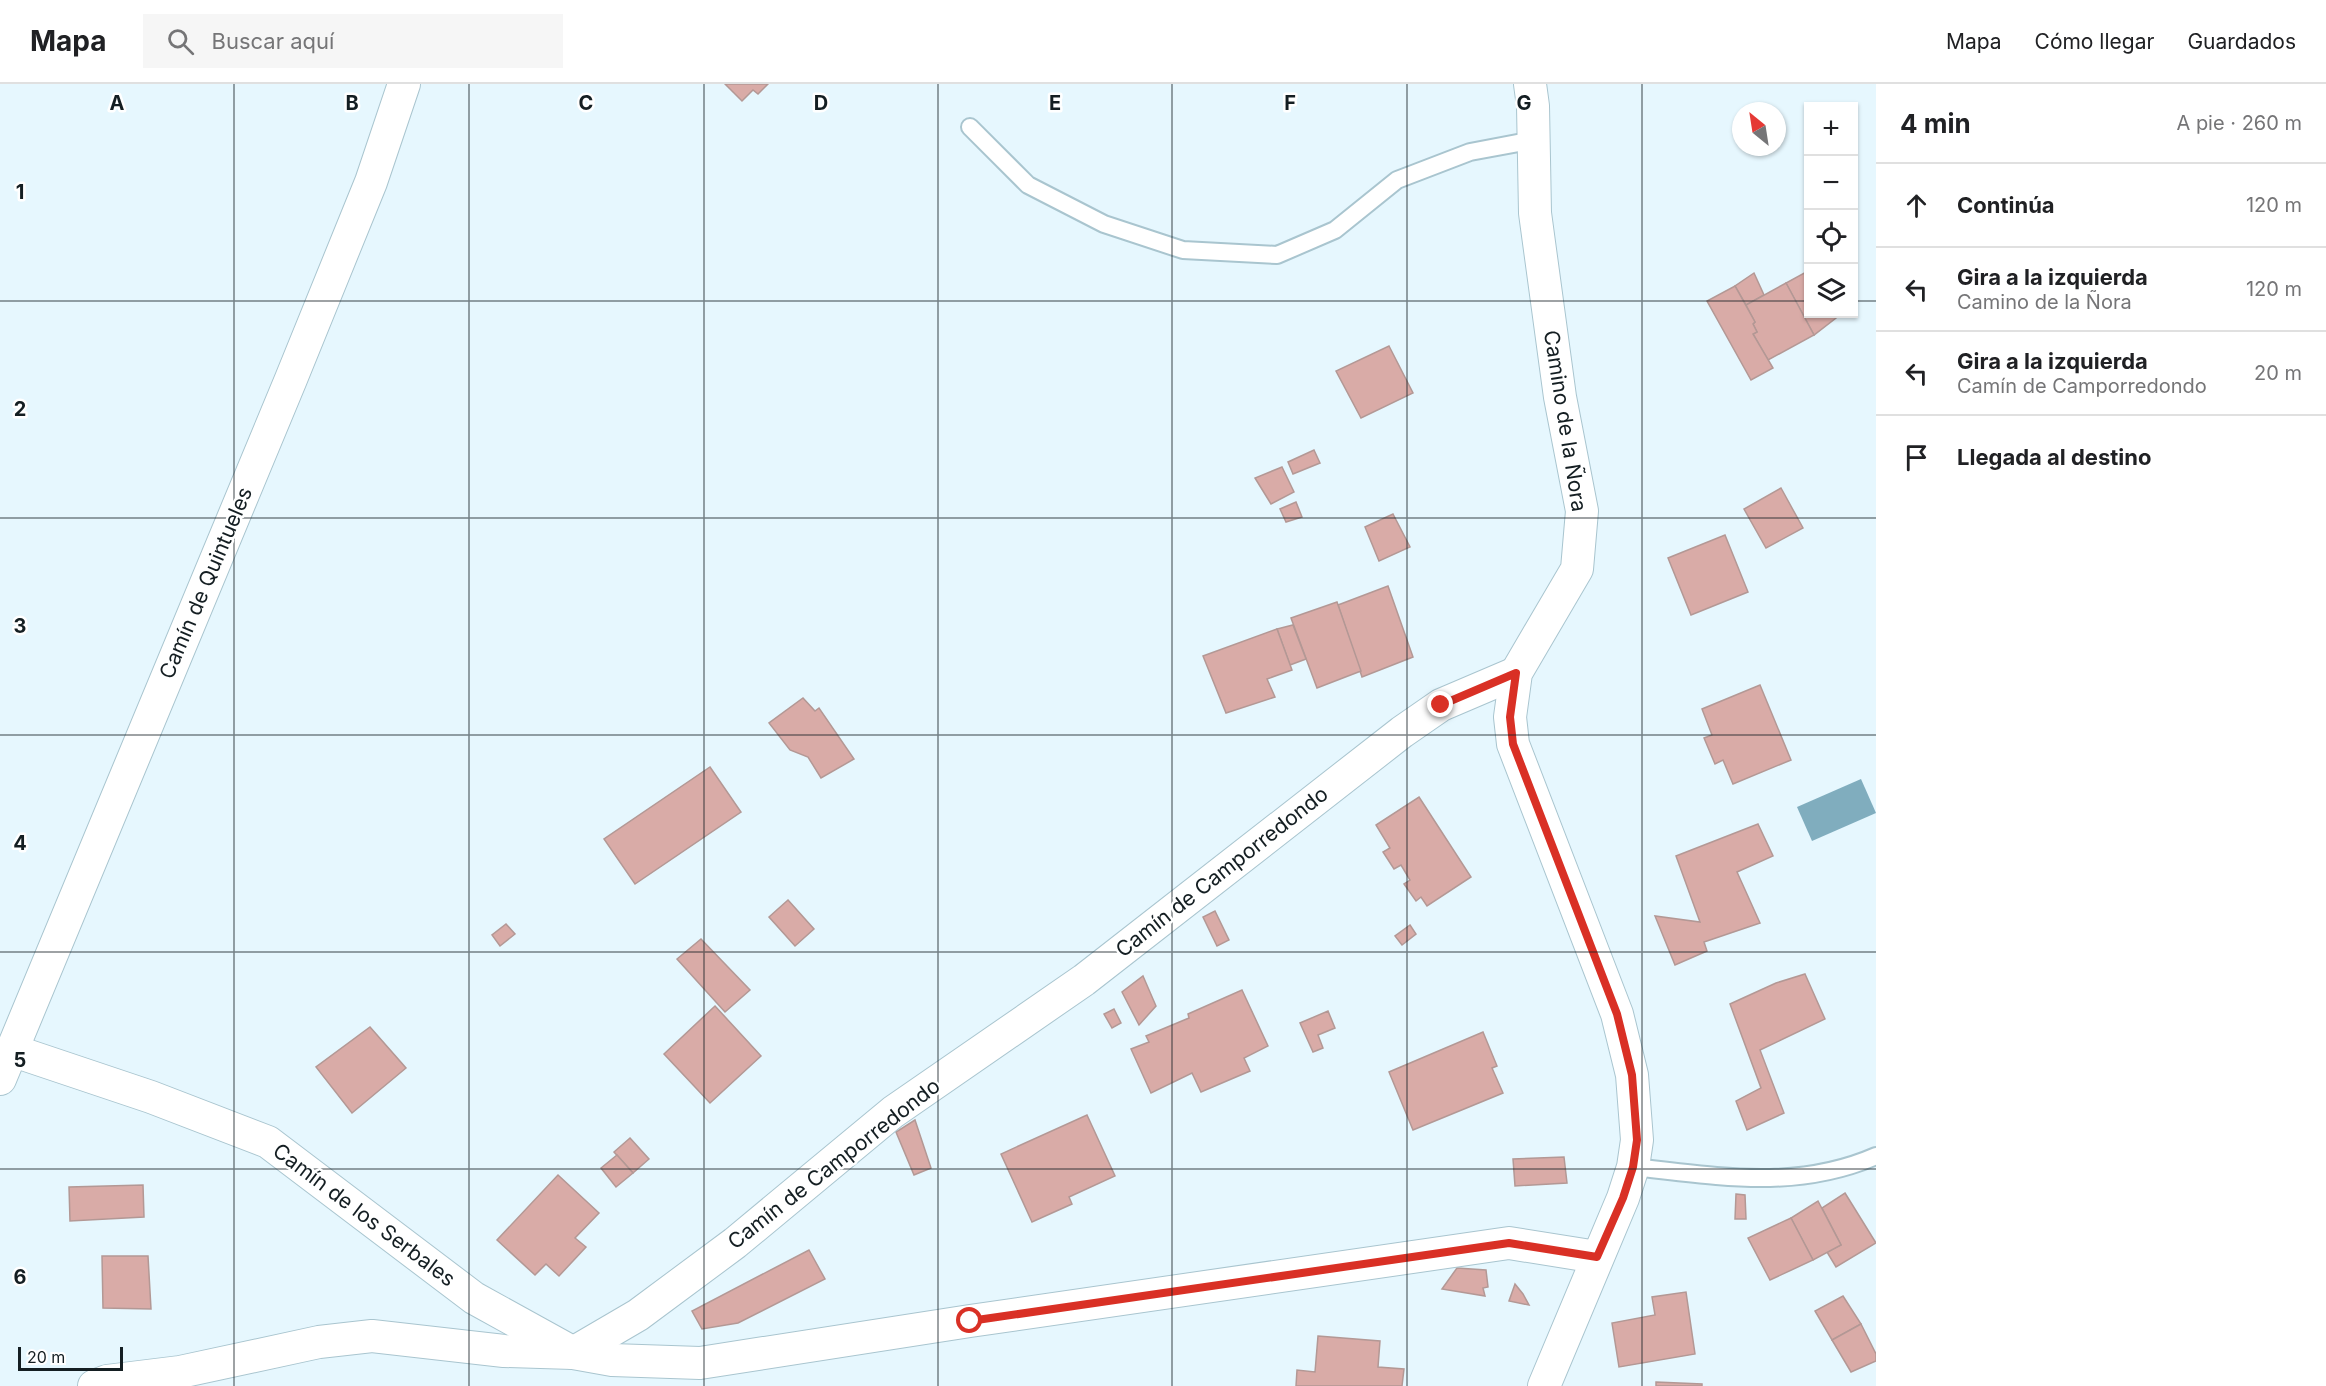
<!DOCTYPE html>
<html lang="es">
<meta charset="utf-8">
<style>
:root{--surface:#fff;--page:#f6f6f6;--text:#202124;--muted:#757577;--line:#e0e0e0}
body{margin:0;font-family:Inter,sans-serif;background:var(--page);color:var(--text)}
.controls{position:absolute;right:18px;top:18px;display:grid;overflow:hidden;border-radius:0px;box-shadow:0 2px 4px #0004}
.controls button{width:54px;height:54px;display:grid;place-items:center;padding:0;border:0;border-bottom:2px solid var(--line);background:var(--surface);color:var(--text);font:30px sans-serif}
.compass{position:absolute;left:1732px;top:18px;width:54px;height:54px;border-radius:50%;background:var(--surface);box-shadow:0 2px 4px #0004;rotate:330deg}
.scale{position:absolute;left:18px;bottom:15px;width:105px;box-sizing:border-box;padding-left:6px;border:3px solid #141e22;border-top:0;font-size:16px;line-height:21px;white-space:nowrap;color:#141e22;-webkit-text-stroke:4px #fff;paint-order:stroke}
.stop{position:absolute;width:18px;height:18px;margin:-14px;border:4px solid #d93025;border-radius:50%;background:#fff}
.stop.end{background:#d93025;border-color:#fff;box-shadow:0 2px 6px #0008}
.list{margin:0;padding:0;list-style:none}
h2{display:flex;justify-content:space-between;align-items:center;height:78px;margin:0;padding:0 24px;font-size:26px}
h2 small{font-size:20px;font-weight:400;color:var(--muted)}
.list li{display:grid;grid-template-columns:39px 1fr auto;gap:18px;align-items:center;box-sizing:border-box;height:84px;padding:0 24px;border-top:2px solid var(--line)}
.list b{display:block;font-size:22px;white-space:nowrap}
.list p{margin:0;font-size:20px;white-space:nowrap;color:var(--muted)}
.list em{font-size:20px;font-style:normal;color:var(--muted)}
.icon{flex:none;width:33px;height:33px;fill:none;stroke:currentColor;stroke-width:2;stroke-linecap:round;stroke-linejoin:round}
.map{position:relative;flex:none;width:1876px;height:1302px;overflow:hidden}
header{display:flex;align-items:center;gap:36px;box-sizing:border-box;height:84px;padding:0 30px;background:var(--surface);border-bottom:2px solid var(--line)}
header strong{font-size:28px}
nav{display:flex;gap:33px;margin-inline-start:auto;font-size:21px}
.search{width:420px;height:54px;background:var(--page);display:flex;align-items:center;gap:15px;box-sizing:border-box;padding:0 21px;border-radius:0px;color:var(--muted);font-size:22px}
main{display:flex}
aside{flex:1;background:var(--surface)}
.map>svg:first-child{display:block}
.water{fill:#80adbe}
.building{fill:#d9aba7;stroke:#b39895;stroke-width:1.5}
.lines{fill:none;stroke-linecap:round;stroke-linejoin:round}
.service-casing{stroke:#a9c5cf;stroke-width:20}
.minor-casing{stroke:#a9c5cf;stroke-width:34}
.service{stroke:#fff;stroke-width:16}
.minor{stroke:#fff;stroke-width:32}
.route{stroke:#d93025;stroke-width:8}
.grid{fill:none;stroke:#141e22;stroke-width:1.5;stroke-opacity:0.55}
.labels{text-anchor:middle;stroke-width:5;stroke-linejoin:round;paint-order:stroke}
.street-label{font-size:21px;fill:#141e22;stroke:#fff}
.grid-label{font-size:20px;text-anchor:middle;font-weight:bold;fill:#141e22;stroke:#fff;stroke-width:5;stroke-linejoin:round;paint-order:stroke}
</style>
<header>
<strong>Mapa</strong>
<div class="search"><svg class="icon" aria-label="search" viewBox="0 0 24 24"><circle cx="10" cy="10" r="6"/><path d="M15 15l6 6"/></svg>Buscar aquí</div>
<nav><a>Mapa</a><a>Cómo llegar</a><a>Guardados</a></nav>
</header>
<main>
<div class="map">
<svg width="1876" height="1302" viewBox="0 0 1876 1302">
<rect width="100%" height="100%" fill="#e6f7fe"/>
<path class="water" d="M1861 695 1876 729 1812 757 1797 723Z"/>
<g class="building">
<path d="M725 0H768L758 10 753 6 742 17Z"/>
<path d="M1808 187V230H1834L1836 234 1814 251 1786 199Z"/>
<path d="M1754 189 1764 211 1746 221 1735 202Z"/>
<path d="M1786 199 1814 251 1768 276 1753 250 1757 248 1753 240 1755 238 1746 221Z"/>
<path d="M1735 202 1755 238 1753 240 1757 248 1753 250 1773 284 1751 296 1707 217Z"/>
<path d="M1389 262 1413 309 1361 334 1336 287Z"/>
<path d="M1314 366 1320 379 1293 390 1288 378Z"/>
<path d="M1282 383 1294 408 1271 420 1255 394Z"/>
<path d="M1781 404 1803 444 1766 464 1744 425Z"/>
<path d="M1296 418 1302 433 1286 438 1280 425Z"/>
<path d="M1393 430 1410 463 1379 477 1365 443Z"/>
<path d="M1725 451 1748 508 1691 531 1668 474Z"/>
<path d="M1388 502 1413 573 1362 593 1338 521Z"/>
<path d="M1337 518 1361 587 1317 604 1291 534Z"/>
<path d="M1293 541 1306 575 1290 581 1277 545Z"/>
<path d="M1277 545 1292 586 1267 595 1275 613 1226 629 1203 572Z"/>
<path d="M1760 601 1791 676 1733 700 1723 676 1715 680 1704 654 1712 651 1702 625Z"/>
<path d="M803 614 815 627 819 624 854 675 821 694 808 673 790 666 769 639Z"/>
<path d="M710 683 741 728 635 800 604 755Z"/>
<path d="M1419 713 1471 793 1427 822 1421 813 1416 817 1404 800 1410 796 1401 781 1394 785 1383 768 1390 764 1376 741Z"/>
<path d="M1758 740 1773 772 1737 788 1760 839 1704 858 1707 867 1675 881 1655 832 1700 838 1676 772Z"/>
<path d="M788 816 814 845 795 862 769 833Z"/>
<path d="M1215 827 1229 856 1217 862 1203 833Z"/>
<path d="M506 840 515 850 500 862 492 851Z"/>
<path d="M1410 841 1416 850 1402 861 1395 852Z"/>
<path d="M701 855 750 906 725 928 677 875Z"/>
<path d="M1805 890 1825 935 1760 966 1784 1029 1747 1046 1736 1017 1761 1004 1730 920 1776 899Z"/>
<path d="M1143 892 1156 922 1139 941 1122 908Z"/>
<path d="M1242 906 1268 962 1244 974 1250 987 1201 1008 1192 989 1151 1009 1131 965 1149 958 1146 952 1189 934 1188 930Z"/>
<path d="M715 922 761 972 710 1019 664 970Z"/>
<path d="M1114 925 1121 939 1112 944 1104 930Z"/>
<path d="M1328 927 1335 944 1318 951 1323 964 1313 968 1300 939Z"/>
<path d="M370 943 406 984 352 1029 316 983Z"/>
<path d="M1483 948 1497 982 1492 984 1503 1009 1413 1046 1389 988Z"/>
<path d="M1087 1031 1115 1092 1069 1113 1072 1120 1032 1138 1001 1070Z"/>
<path d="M915 1036 931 1084 914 1091 896 1048Z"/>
<path d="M630 1054 649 1075 633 1089 614 1068Z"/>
<path d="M617 1071 633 1089 616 1103 601 1084Z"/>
<path d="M1564 1073 1567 1099 1515 1102 1513 1075Z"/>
<path d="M558 1091 599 1129 575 1154 586 1163 559 1192 546 1180 535 1191 497 1156Z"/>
<path d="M143 1101 144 1133 70 1137 69 1103Z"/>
<path d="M1845 1109 1876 1159 1836 1183 1827 1168 1841 1161 1822 1124Z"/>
<path d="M1736 1110 1745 1111 1746 1135H1735Z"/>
<path d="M1818 1117 1841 1161 1813 1176 1791 1134Z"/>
<path d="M1791 1134 1813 1176 1770 1196 1748 1154Z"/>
<path d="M809 1166 825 1195 738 1239 702 1245 692 1227Z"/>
<path d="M102 1172H148L151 1225 103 1224Z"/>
<path d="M1457 1184 1486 1186 1488 1203 1483 1204 1485 1212 1442 1205Z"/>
<path d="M1515 1200 1523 1210 1529 1221 1509 1217Z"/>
<path d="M1686 1208 1695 1270 1619 1283 1612 1239 1655 1231 1652 1213Z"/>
<path d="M1843 1212 1861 1240 1832 1256 1815 1227Z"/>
<path d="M1861 1240 1876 1270V1277L1851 1288 1832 1256Z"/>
<path d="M1318 1252 1380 1257 1378 1283 1404 1285 1402 1302H1296L1297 1286 1315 1288Z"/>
<path d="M1656 1298 1702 1300V1302H1656Z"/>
</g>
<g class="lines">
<g class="service-casing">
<g id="service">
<path d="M970 43 1028 101 1104 140 1183 166 1277 171 1335 146 1397 96 1470 68 1534 56"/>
<path d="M1633 1083C1717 1092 1796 1107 1876 1072"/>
</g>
</g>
<g class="minor-casing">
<g id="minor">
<path d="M1530 0 1533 22 1535 129 1560 313 1582 427 1577 485 1516 589 1510 633 1513 660 1617 930 1632 991 1637 1056 1633 1083 1623 1114 1544 1302"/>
<path d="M11 966 151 1013 268 1058 474 1214 570 1267"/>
<path d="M0 995 291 295 371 98 404 0"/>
<path d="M573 1269 638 1231 735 1159 893 1028 1084 896 1402 648 1441 621 1516 589"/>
<path d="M94 1302 107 1297 180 1288 319 1258 372 1252 504 1267 573 1269 612 1276 700 1279 970 1237 1509 1159 1597 1173"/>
</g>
</g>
<use href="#service" class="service"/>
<use href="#minor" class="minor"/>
</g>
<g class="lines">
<path class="route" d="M970 1237 1509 1159 1597 1173 1623 1114 1633 1083 1637 1056 1632 991 1617 930 1513 660 1510 633 1516 589 1441 621"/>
</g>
<path class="grid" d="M234 0V1302M469 0V1302M704 0V1302M938 0V1302M1172 0V1302M1407 0V1302M1642 0V1302M0 217H1808M1854 217H1876M0 434H1876M0 651H1876M0 868H1876M0 1085H1876"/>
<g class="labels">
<g class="street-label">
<text transform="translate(1565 337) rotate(81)" y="7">Camino de la Ñora</text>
<text transform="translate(206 499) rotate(-67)" y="7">Camín de Quintueles</text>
<text transform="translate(1222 788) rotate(-38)" y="7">Camín de Camporredondo</text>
<text transform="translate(834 1080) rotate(-38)" y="7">Camín de Camporredondo</text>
<text transform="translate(364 1131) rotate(37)" y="7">Camín de los Serbales</text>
</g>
</g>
<g class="grid-label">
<text x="117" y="26">A</text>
<text x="352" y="26">B</text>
<text x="586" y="26">C</text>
<text x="821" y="26">D</text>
<text x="1055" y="26">E</text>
<text x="1290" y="26">F</text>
<text x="1524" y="26">G</text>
<text x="20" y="115">1</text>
<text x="20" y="332">2</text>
<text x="20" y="549">3</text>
<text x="20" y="766">4</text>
<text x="20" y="983">5</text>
<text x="20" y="1200">6</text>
</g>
</svg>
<div class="controls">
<button>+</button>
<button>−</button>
<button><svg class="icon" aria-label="locate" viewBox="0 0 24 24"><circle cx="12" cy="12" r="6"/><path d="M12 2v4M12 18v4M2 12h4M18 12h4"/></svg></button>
<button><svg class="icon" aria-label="layers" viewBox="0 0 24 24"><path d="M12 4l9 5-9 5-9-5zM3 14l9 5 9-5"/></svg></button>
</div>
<svg class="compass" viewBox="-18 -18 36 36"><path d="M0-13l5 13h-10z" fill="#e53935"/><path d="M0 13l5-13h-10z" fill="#757577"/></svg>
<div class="scale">20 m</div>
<div class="stop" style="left:970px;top:1237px"></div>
<div class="stop end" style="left:1441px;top:621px"></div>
</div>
<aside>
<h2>4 min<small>A pie · 260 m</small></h2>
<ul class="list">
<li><svg class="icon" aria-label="ahead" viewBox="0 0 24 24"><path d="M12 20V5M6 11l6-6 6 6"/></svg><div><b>Continúa</b></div><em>120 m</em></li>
<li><svg class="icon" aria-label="left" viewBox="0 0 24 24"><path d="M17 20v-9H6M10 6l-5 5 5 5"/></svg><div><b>Gira a la izquierda</b><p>Camino de la Ñora</p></div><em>120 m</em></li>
<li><svg class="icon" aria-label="left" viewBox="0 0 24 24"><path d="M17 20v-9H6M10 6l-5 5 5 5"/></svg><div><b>Gira a la izquierda</b><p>Camín de Camporredondo</p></div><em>20 m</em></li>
<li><svg class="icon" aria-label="arrive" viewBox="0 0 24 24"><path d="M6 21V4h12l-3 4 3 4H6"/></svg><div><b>Llegada al destino</b></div></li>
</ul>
</aside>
</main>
